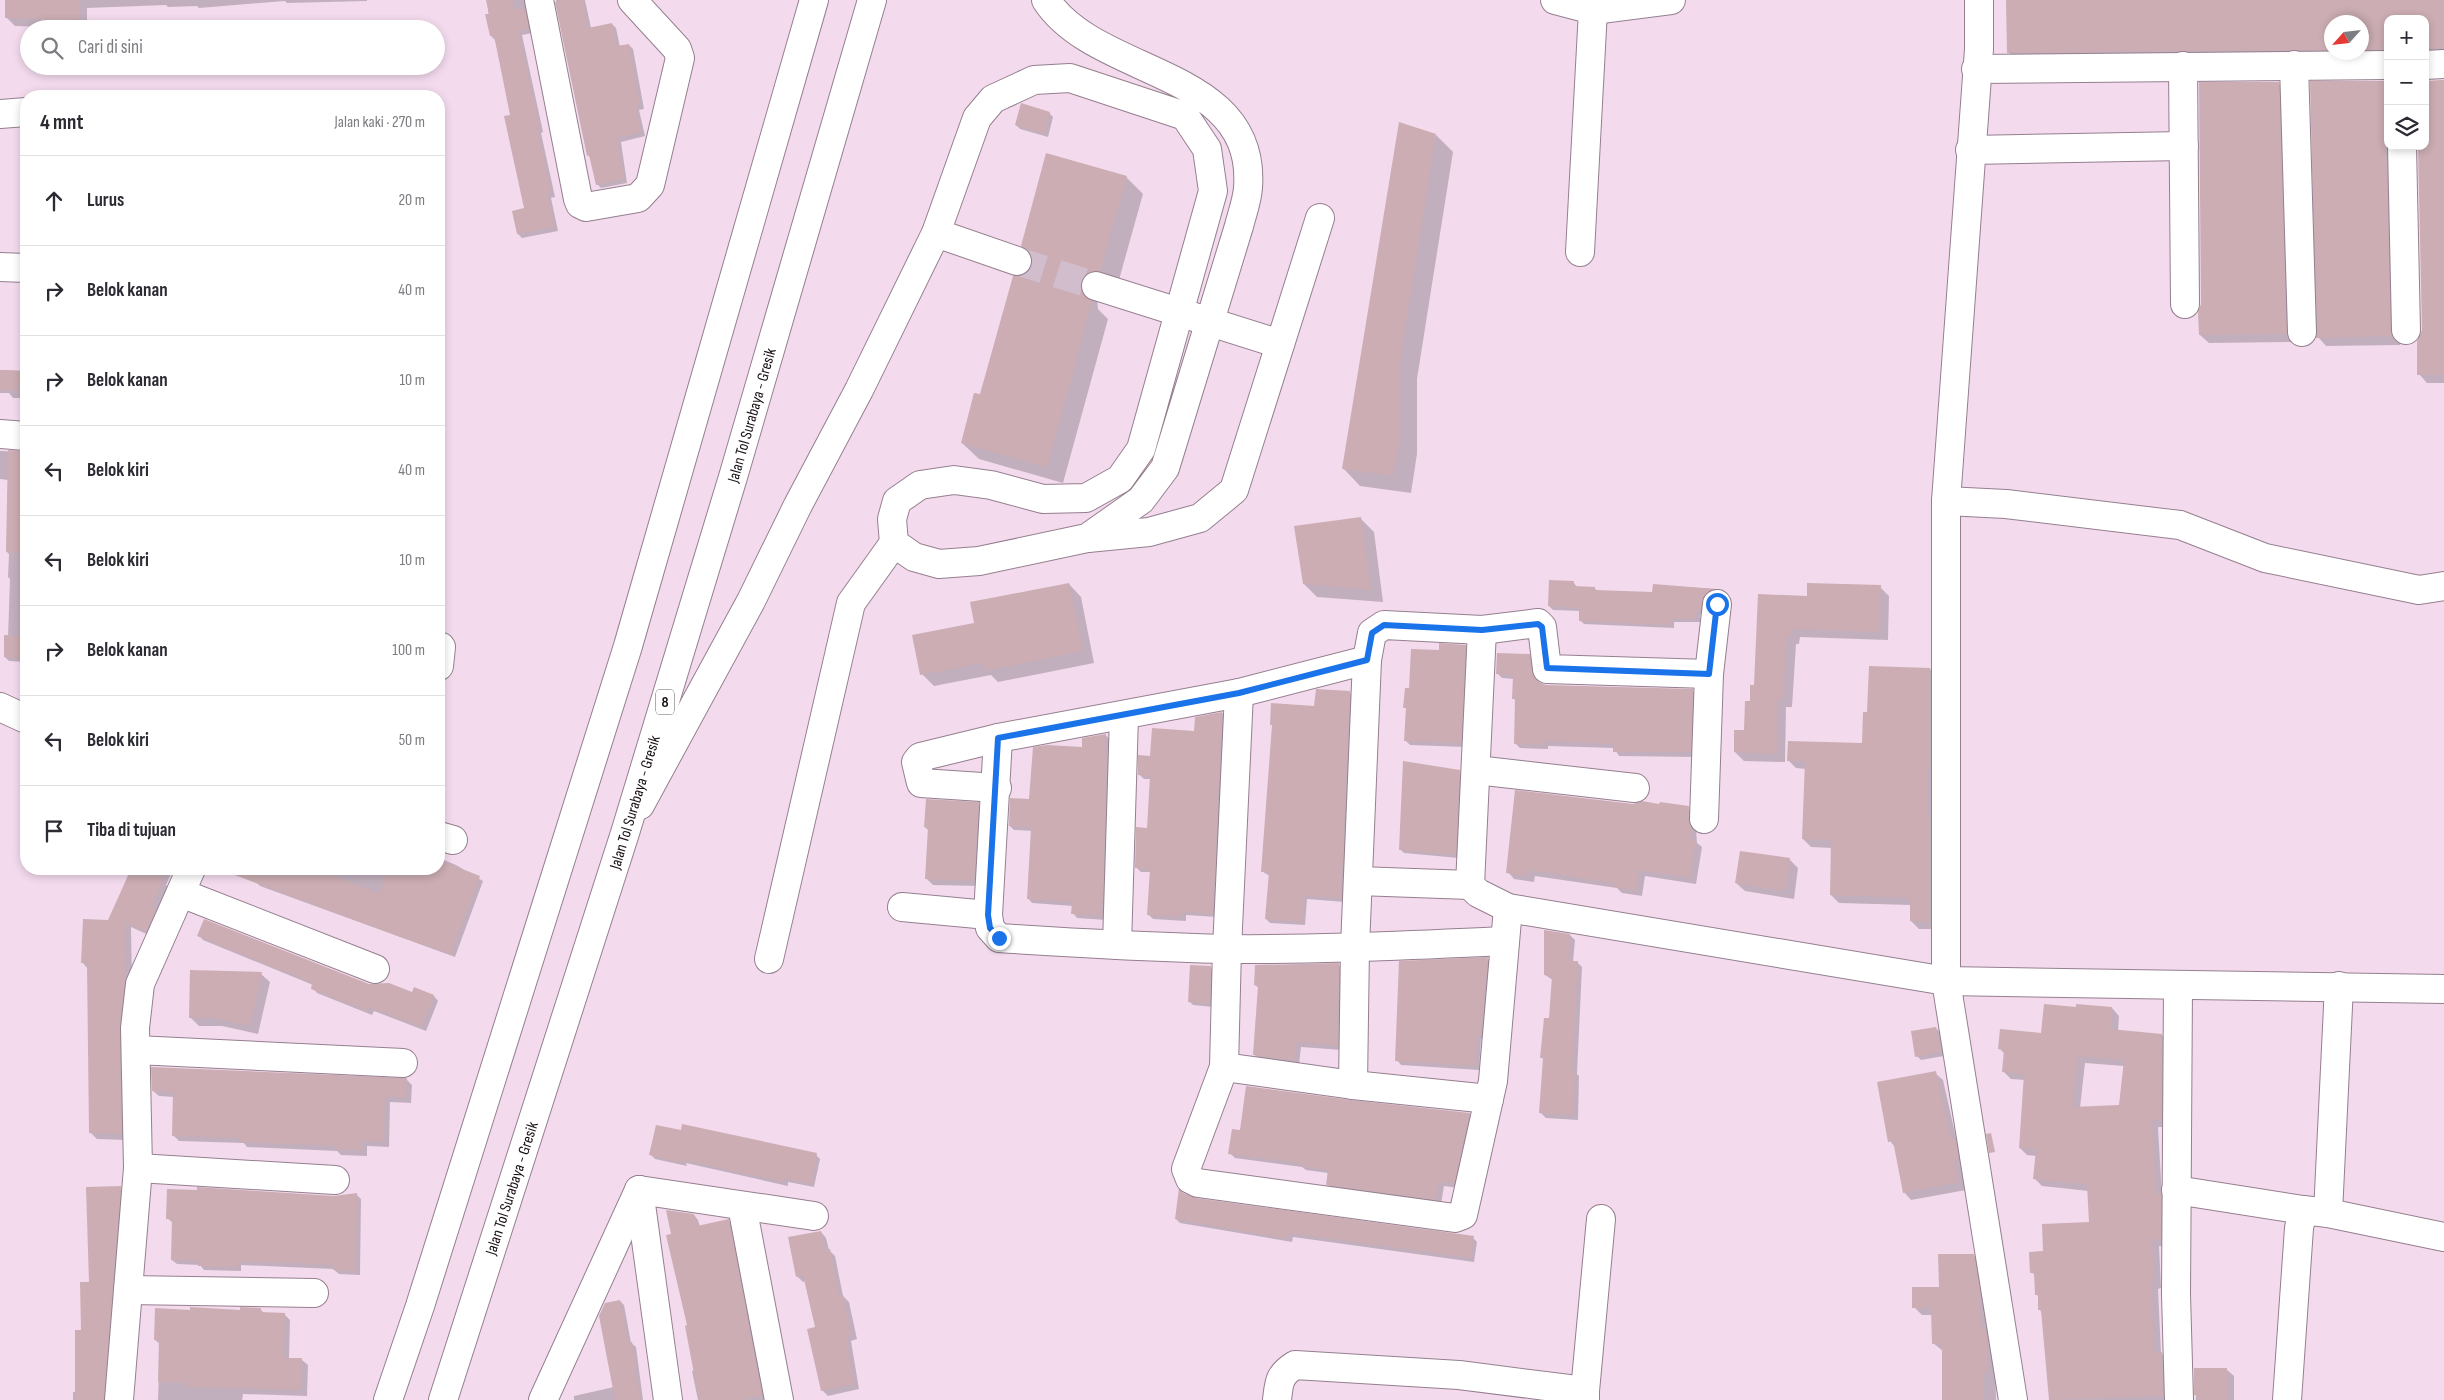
<!DOCTYPE html>
<html lang="id">
<meta charset="utf-8">
<style>
:root{--surface:#fff;--page:#f7f7f7;--text:#2b2b33;--muted:#7c7c81;--line:#e1e1e2}
body{margin:0;font-family:"Sofia Sans Condensed",sans-serif;background:var(--page);color:var(--text)}
.controls{position:absolute;right:15px;top:15px;display:grid;overflow:hidden;border-radius:10px;box-shadow:0 2px 8px #0003}
.controls button{width:45px;height:45px;display:grid;place-items:center;padding:0;border:0;border-bottom:1px solid var(--line);background:var(--surface);color:var(--text);font:25px sans-serif}
.compass{position:absolute;left:2324px;top:15px;width:45px;height:45px;border-radius:50%;background:var(--surface);box-shadow:0 2px 8px #0003;rotate:243deg}
.stop{position:absolute;width:15px;height:15px;margin:-11px;border:4px solid #1a73e8;border-radius:50%;background:#fff}
.stop.end{background:#1a73e8;border-color:#fff;box-shadow:0 1px 5px #0008}
.list{margin:0;padding:0;list-style:none}
h2{display:flex;justify-content:space-between;align-items:center;height:65px;margin:0;padding:0 20px;font-size:21px}
h2 small{font-size:16px;font-weight:400;color:var(--muted)}
.list li{display:grid;grid-template-columns:32px 1fr auto;gap:15px;align-items:center;box-sizing:border-box;height:90px;padding:0 20px;border-top:1px solid var(--line)}
.list b{display:block;font-size:19px;white-space:nowrap}
.list em{font-size:16px;font-style:normal;color:var(--muted)}
.icon{flex:none;width:28px;height:28px;fill:none;stroke:currentColor;stroke-width:2;stroke-linecap:round;stroke-linejoin:round}
.map{position:relative;flex:none;width:2444px;height:1400px;overflow:hidden}
.search{position:absolute;background:var(--surface);box-shadow:0 2px 8px #0003;left:20px;top:20px;width:425px;height:55px;display:flex;align-items:center;gap:12px;box-sizing:border-box;padding:0 18px;border-radius:28px;color:var(--muted);font-size:19px}
.panel{position:absolute;background:var(--surface);box-shadow:0 2px 8px #0003;left:20px;top:90px;width:425px;height:785px;border-radius:20px}
.map>svg:first-child{display:block}
.shadow{fill:#0003;fill-rule:evenodd}
.building{fill:#cbadb3;fill-rule:evenodd}
.lines{fill:none;stroke-linecap:round;stroke-linejoin:round}
.minor-tunnel{stroke:#d2bdcd;stroke-width:28;stroke-dasharray:28 14;stroke-linecap:butt}
.minor-casing{stroke:#957f8f;stroke-width:30}
.highway-casing{stroke:#957f8f;stroke-width:30}
.minor{stroke:#fff;stroke-width:28}
.highway{stroke:#fff;stroke-width:28}
.route{stroke:#1a73e8;stroke-width:6}
.labels{text-anchor:middle;stroke-width:5;stroke-linejoin:round;paint-order:stroke}
.shield{fill:#fff;stroke:#5d585c;stroke-width:1}
.shield-label{font-size:15px;font-weight:bold;fill:#181016}
.street-label{font-size:16px;fill:#181016;stroke:#fff}
</style>
<div class="map">
<svg width="2444" height="1400" viewBox="0 0 2444 1400">
<rect width="100%" height="100%" fill="#f3dbed"/>
<g class="shadow">
<path d="M7 0H367V1L287 3 285 1 199 8 197 6 168 7 166 5 87 8V28L15 26 7 18Z"/>
<path d="M487 0H528L532 33 522 35 543 132 541 133 555 197 551 198 558 231 522 238 518 234 526 209 512 116 495 40 491 36Z"/>
<path d="M556 0H585L591 28 612 24 616 28 620 47 629 45 633 49 644 109 639 110 645 136 621 142 627 183 601 188 597 184 591 158 588 155Z"/>
<path d="M2008 0H2444V57L2425 60V19H2388V58L2017 61 2008 52ZM2332 22H2362V52H2332Z"/>
<path d="M2444 80V383H2427L2419 374 2423 330 2425 82Z"/>
<path d="M2388 82V146H2398L2394 156 2400 345 2326 346 2318 337Z"/>
<path d="M2278 83 2287 91 2295 342 2209 343 2200 335Z"/>
<path d="M1049 113 1053 117 1048 137 1020 129 1016 125Z"/>
<path d="M1436 135 1453 152 1417 379V454L1411 493 1360 486 1343 468Z"/>
<path d="M1126 177 1143 194 1117 287 1097 299 1098 309 1108 319 1063 483 979 459 962 443 981 396 1020 278 1028 274 1033 266 1032 256 1022 245Z"/>
<path d="M0 370 26 371V398H13L9 393H0Z"/>
<path d="M0 451 26 452V662L9 661 5 657 8 637 10 579 8 577 9 554 7 552 8 480 0 479Z"/>
<path d="M1361 519 1374 532 1383 602 1317 597 1304 584Z"/>
<path d="M1573 582 1577 587 1594 588 1598 591 1654 594V585L1715 589 1719 592 1704 615H1700V622H1674V628L1584 624 1580 620V611L1553 610 1549 606Z"/>
<path d="M1069 584 1081 597 1094 663 998 682 991 675 934 686 922 674 976 624Z"/>
<path d="M1880 587 1889 596 1888 640 1800 637 1799 644H1796L1792 707H1786L1785 762 1744 761 1735 752 1745 731 1756 686 1808 597Z"/>
<path d="M1465 646 1470 651 1465 747 1410 745 1406 741 1407 710 1405 707 1410 690 1440 652Z"/>
<path d="M1529 655 1534 660 1538 683 1546 686 1692 690 1697 695 1695 757 1619 756 1614 748 1548 746V749L1520 748 1515 743 1517 702 1513 698 1514 679 1502 678 1497 673Z"/>
<path d="M1930 669 1938 677V929H1919L1911 921V905L1839 903 1831 895 1832 848 1811 847 1803 839 1806 769 1796 768 1788 760 1863 745 1869 713Z"/>
<path d="M1350 693 1354 697 1345 902 1307 899 1305 925 1270 923 1266 919 1270 876 1263 872 1274 727 1271 724Z"/>
<path d="M1222 713 1226 718 1217 917 1186 915V921L1153 919 1148 914 1151 872H1141L1136 867 1148 829 1151 779H1144L1139 774 1151 757 1196 733V718Z"/>
<path d="M1105 735 1110 739 1109 756 1111 758 1106 920 1077 918 1073 913V906L1032 903 1028 898 1032 831 1014 830 1010 826 1030 801Z"/>
<path d="M1459 772 1463 776 1459 858 1404 853 1400 849Z"/>
<path d="M978 804 984 810 980 886 933 885 926 878 929 831 925 827Z"/>
<path d="M1633 805 1688 808 1695 814 1697 843 1702 847 1696 884 1645 876 1642 896 1622 893 1617 888 1535 876 1534 882 1514 879 1508 872Z"/>
<path d="M439 858 456 865 483 881 455 957 260 886 256 882 261 869H439Z"/>
<path d="M1790 860 1798 868 1794 899 1745 891 1736 883Z"/>
<path d="M131 869H173L166 885 169 888 153 937 131 927 132 984 127 1140 97 1139 91 1133 88 969 82 962 109 921Z"/>
<path d="M199 935 369 985 413 994 415 989 434 996 438 1001 426 1031 374 1011 372 1015 317 993 313 988V985L203 940Z"/>
<path d="M1570 935 1575 940 1573 962H1577L1582 967 1577 1074 1579 1076 1578 1120 1546 1118 1541 1113 1544 1060 1542 1058 1550 1019 1553 980 1545 975Z"/>
<path d="M1488 959 1492 963 1486 1040 1481 1039 1479 1070 1401 1065 1397 1060Z"/>
<path d="M1339 965 1344 970 1342 1050 1301 1047 1299 1065 1260 1060 1255 1055 1259 988 1255 985Z"/>
<path d="M1210 967 1214 971 1213 1007 1193 1005 1189 1001Z"/>
<path d="M261 974 270 982 258 1034 222 1026H199L190 1017Z"/>
<path d="M2077 1008H2112L2119 1016 2118 1031 2162 1035 2169 1043 2168 1127H2158L2162 1197 2168 1202V1246H2159L2161 1288 2158 1289 2161 1353 2169 1360 2170 1400H2051L2042 1313 2040 1310 2039 1297 2036 1294 2035 1276 2032 1272 2090 1223 2089 1191 2042 1186 2034 1178 2036 1156 2027 1155 2020 1148 2025 1080 2011 1079 2004 1072 2005 1054 2000 1049 2042 1034ZM2085 1063 2124 1066 2120 1106 2080 1108Z"/>
<path d="M1936 1028 1940 1032 1944 1056 1921 1060 1917 1056Z"/>
<path d="M1935 1073 1943 1080 1957 1142 1963 1148 1966 1166 1961 1167 1966 1190 1911 1200 1904 1192 1895 1147 1890 1141Z"/>
<path d="M406 1079 412 1085 411 1103 390 1102 389 1147 367 1146V1156L341 1155 337 1151 247 1147 244 1143 179 1141 173 1135 174 1097 159 1096 153 1091Z"/>
<path d="M1351 1102 1469 1114 1474 1119 1459 1188 1444 1186 1441 1204 1332 1189 1327 1184 1328 1173 1306 1170 1302 1167 1235 1158 1230 1153 1241 1131Z"/>
<path d="M651 1155H816L820 1159 814 1187 788 1182V1186L686 1163 687 1166 655 1159Z"/>
<path d="M120 1188 126 1194 109 1400H73V1392H76L82 1331 91 1283Z"/>
<path d="M356 1194 361 1199 360 1275 339 1274 333 1269 241 1265V1271L204 1270 200 1265 177 1264 172 1260 173 1223 167 1218Z"/>
<path d="M1183 1194 1196 1200 1473 1238 1477 1242 1474 1262 1293 1237 1292 1242 1180 1223 1176 1219Z"/>
<path d="M694 1215 698 1220 700 1227 728 1221 733 1225 766 1400H698L692 1371 696 1370 689 1326 672 1235Z"/>
<path d="M821 1232 826 1238 829 1250 835 1256 843 1296 849 1302 857 1339 851 1341 859 1389 828 1396 822 1390 816 1328 805 1281 803 1282 797 1276Z"/>
<path d="M1973 1255 1981 1263 1987 1299 1988 1333 1993 1338 1995 1350 1996 1400H1943V1351L1933 1343V1315H1922L1914 1307 1940 1288Z"/>
<path d="M620 1301 624 1305 631 1343 636 1347 643 1400H574V1396L614 1387Z"/>
<path d="M260 1309 265 1314H284L290 1320 289 1359 302 1360 308 1365 307 1396 243 1394 242 1400H158L160 1344 155 1340 241 1311Z"/>
<path d="M2195 1369H2226L2234 1376V1400H2196Z"/>
</g>
<g class="building">
<path d="M5 0H80V20L5 18Z"/>
<path d="M486 0H511L515 10 525 8 529 29 518 31 540 128 538 129 551 193 547 194 555 227 517 234 512 211 524 208 504 116 510 115 494 35 490 36 485 14H489Z"/>
<path d="M564 0H583L588 28 612 23 617 46 629 44 640 105 636 106 641 132 617 138 624 179 596 185 589 155 587 156 555 2Z"/>
<path d="M2006 0H2444V48L2425 49V19H2388V49L2362 50V22H2332V50L2007 53Z"/>
<path d="M2444 80V374L2417 375V341L2422 330 2418 146H2425V81Z"/>
<path d="M2310 81H2388L2386 146 2392 336 2316 338Z"/>
<path d="M2199 82H2279L2287 334 2199 335 2198 312 2201 304Z"/>
<path d="M1021 103 1050 112 1044 134 1015 125Z"/>
<path d="M1399 122 1436 134 1400 361V436L1393 476 1342 469Z"/>
<path d="M1046 153 1127 176 1100 271H1093L1086 274 1081 282V289L1084 296 1092 301 1047 468 961 443 974 393 980 394 1013 276H1019L1027 273 1032 266V259L1029 251 1021 246Z"/>
<path d="M0 370 26 371 25 391 0 390Z"/>
<path d="M8 450 26 451V553L6 552Z"/>
<path d="M1361 517 1371 590 1303 584 1294 526Z"/>
<path d="M1549 580 1574 581 1573 586 1595 587V590L1652 592 1653 584 1716 589 1704 595 1700 612H1696V619H1671L1670 625 1579 621V608L1548 606Z"/>
<path d="M1069 583 1083 651 984 671 983 663 920 675 912 635 974 623 970 602Z"/>
<path d="M1807 583 1881 585 1879 632 1791 629V636L1787 635 1783 699 1778 698 1777 754 1734 752V730H1744L1745 701H1750V685H1754L1758 594 1807 596Z"/>
<path d="M4 635 26 636V659L4 657Z"/>
<path d="M1439 643 1466 645 1461 743 1404 741 1406 708H1403L1405 688H1409L1411 649 1439 650Z"/>
<path d="M1497 653 1530 654 1534 677 1539 682 1546 685 1693 689 1691 752H1613V744L1543 741V745L1514 744 1515 699H1512L1513 675 1496 674Z"/>
<path d="M1869 666 1930 668V766H1928L1927 816H1930V922L1910 921V898L1830 895 1831 840 1802 839 1805 761H1787L1788 741 1862 743 1863 712H1867Z"/>
<path d="M1316 689 1350 691 1341 898 1304 896 1302 922 1265 919 1269 872H1261L1272 725H1270L1271 703 1314 706Z"/>
<path d="M1222 712 1213 914 1182 911V917L1147 915 1150 869 1135 868 1136 827 1147 828 1150 776 1138 775V755L1150 756 1152 728 1194 731 1195 717Z"/>
<path d="M1106 734 1105 753H1107L1102 916 1071 914 1072 902 1027 899 1031 828 1009 826 1010 798 1029 799 1033 747 1047 745 1082 747V738Z"/>
<path d="M1403 761 1460 770 1456 855 1399 850Z"/>
<path d="M1515 790 1633 804 1642 801 1659 804 1660 802 1689 806 1688 819 1692 828 1690 839 1696 840 1690 878 1639 870 1636 890 1614 887V883L1529 870 1528 876 1506 873Z"/>
<path d="M926 799 979 802 974 881 925 879 928 828 924 827Z"/>
<path d="M1740 851 1790 858 1786 891 1735 883Z"/>
<path d="M439 860 480 876 451 954 398 936 224 871 225 869H315L379 893 388 869H439Z"/>
<path d="M131 869H164L160 879 163 881 152 906 156 908 146 932 125 922 126 977 119 1028 122 1134 89 1133 87 963H81L83 919 108 920Z"/>
<path d="M204 919 369 984 389 983 412 992 414 987 434 995 422 1027 369 1007 368 1011 311 989 312 983 197 936Z"/>
<path d="M1544 930 1570 934 1569 961H1578L1572 1070H1575L1573 1115 1539 1113 1543 1058H1540L1544 1018H1549L1552 976 1544 975Z"/>
<path d="M1488 957 1481 1035H1477L1475 1066 1395 1061 1399 961Z"/>
<path d="M1339 963 1337 1046 1297 1042 1294 1061 1253 1055 1258 986 1254 985 1255 965Z"/>
<path d="M1190 965 1211 966 1210 1004 1188 1002Z"/>
<path d="M190 970 262 972 250 1026 213 1018H189Z"/>
<path d="M2044 1004 2076 1007V1004L2112 1007 2110 1029 2162 1034 2161 1120H2152L2156 1194H2161V1239H2152L2154 1281 2151 1282 2154 1352H2162L2163 1396 2049 1400 2041 1310H2038V1295H2035L2034 1273H2030L2029 1252 2043 1251 2042 1224 2089 1222 2087 1185 2033 1179 2036 1150 2019 1148 2024 1074 2002 1072 2004 1050 1998 1049 2000 1029 2041 1033ZM2078 1056 2124 1060 2119 1105 2072 1107Z"/>
<path d="M1936 1027 1941 1052 1915 1057 1911 1031Z"/>
<path d="M151 1067 407 1078 406 1098 385 1097 384 1142 362 1141V1150H334L335 1146 240 1142V1138L172 1136 173 1092 152 1091Z"/>
<path d="M1936 1071 1951 1140 1956 1139 1959 1159 1954 1160 1959 1182 1903 1193 1893 1141 1888 1142 1877 1082Z"/>
<path d="M1246 1086 1351 1100 1470 1113 1454 1184 1439 1181 1436 1200 1326 1185 1328 1170 1299 1166 1300 1163 1228 1154 1232 1129 1240 1130Z"/>
<path d="M682 1124 817 1153 811 1184 785 1178 784 1182 683 1160 684 1163 649 1155 656 1125 681 1130Z"/>
<path d="M1991 1133 1995 1152 1989 1153 1986 1134Z"/>
<path d="M121 1186 104 1400H75V1330H81L80 1282H89L86 1187Z"/>
<path d="M197 1187 334 1196 357 1193 356 1271 333 1270V1265L291 1263 237 1262V1267L198 1266 199 1261 171 1260 172 1219H166L167 1189 197 1190Z"/>
<path d="M1179 1188 1183 1193 1196 1198 1474 1236 1471 1258 1289 1233 1288 1239 1175 1219Z"/>
<path d="M666 1210 694 1214 697 1226 729 1219 762 1396 741 1400H699L685 1326 687 1325 666 1235 671 1234Z"/>
<path d="M821 1231 825 1250 830 1249 839 1296 843 1295 851 1334 846 1335 854 1384 821 1391 807 1329 815 1327 803 1275 796 1277 788 1237Z"/>
<path d="M1938 1254H1974L1980 1290 1981 1329H1986L1988 1341V1372L1984 1373V1400H1942V1344H1932L1931 1308H1912V1287H1939Z"/>
<path d="M620 1300 628 1342H632L637 1366H634L641 1400H615L599 1316 605 1303Z"/>
<path d="M190 1307 240 1310V1307L261 1308V1312L285 1313 284 1358H302V1390L186 1387V1383L158 1382 159 1340H154L155 1308 190 1310Z"/>
<path d="M2194 1368H2227V1400H2198V1395H2194Z"/>
</g>
<g class="lines">
<path class="minor-tunnel" d="M1017 261 1096 286"/>
<g class="minor-casing">
<g id="minor">
<path d="M539 0 578 199 580 204 586 207 638 198 650 185 680 58 677 49 632 0"/>
<path d="M1555 0 1593 10 1671 0"/>
<path d="M1979 0V49L1946 501V981L2013 1400"/>
<path d="M2294 65 2302 332"/>
<path d="M2425 65 2444 64"/>
<path d="M2183 66 2185 304"/>
<path d="M1976 69 2388 65"/>
<path d="M0 114 26 112"/>
<path d="M2402 146 2406 330"/>
<path d="M1970 150 2184 146"/>
<path d="M936 233 1017 261"/>
<path d="M1580 252 1593 10"/>
<path d="M0 267 26 268"/>
<path d="M1096 286 1280 344"/>
<path d="M0 434 26 436"/>
<path d="M1946 501 2006 504 2180 525 2265 558 2419 590 2444 586"/>
<path d="M1088 538 1149 532 1200 518 1234 490 1320 218"/>
<path d="M1482 630 1470 885 1478 893 1508 908 1946 981 2444 989"/>
<path d="M439 666 441 647"/>
<path d="M1239 693 1227 949 1224 1067 1186 1169 1190 1179 1198 1183 1455 1218 1463 1215 1493 1081 1508 908"/>
<path d="M0 707 26 719"/>
<path d="M998 738 988 915 990 928 999 938C1074 943 1150 947 1225 949 1318 950 1412 945 1505 941"/>
<path d="M1476 770 1635 788"/>
<path d="M997 788 921 783 916 762 920 757 998 738 1239 693 1367 660"/>
<path d="M640 805 751 601 798 505 859 390 936 233 977 118 993 99 1034 80 1070 78 1185 116 1207 149 1213 191 1141 449 1120 479 1086 498 1043 499 991 485 954 480 920 485 897 501 892 519 894 543 914 557 939 564 979 561 1087 538 1141 500 1165 468 1239 226C1242 214 1247 201 1248 188 1257 68 1097 78 1046 0"/>
<path d="M1704 819 1709 674"/>
<path d="M439 836 453 840"/>
<path d="M1358 881 1470 885"/>
<path d="M181 893 375 969"/>
<path d="M902 907 988 915"/>
<path d="M1117 945 1124 716"/>
<path d="M769 959 851 603 894 543"/>
<path d="M2178 985 2176 1294 2179 1400"/>
<path d="M136 1050 403 1063"/>
<path d="M1224 1067 1353 1085 1489 1099"/>
<path d="M1353 1085 1355 947 1367 660 1372 633 1384 625 1482 630 1538 623 1542 627 1547 669 1709 674 1717 604"/>
<path d="M138 1168 335 1180"/>
<path d="M639 1190 668 1400"/>
<path d="M639 1190 814 1216"/>
<path d="M2176 1190 2303 1210"/>
<path d="M742 1206 779 1400"/>
<path d="M2328 1213 2339 986"/>
<path d="M128 1290 314 1293"/>
<path d="M1585 1391 1601 1219"/>
<path d="M119 1400 138 1168 135 1028 140 984 191 869"/>
<path d="M543 1400 639 1190"/>
<path d="M1277 1400C1279 1382 1279 1375 1295 1365L1459 1375 1585 1391V1400"/>
<path d="M2287 1400 2299 1228 2303 1210 2328 1213 2444 1237"/>
</g>
</g>
<g class="highway-casing">
<g id="highway">
<path d="M388 1400 420 1306 628 646 814 0"/>
<path d="M443 1400 625 833 733 477 872 0"/>
</g>
</g>
<use href="#minor" class="minor"/>
<use href="#highway" class="highway"/>
</g>
<g class="lines">
<path class="route" d="M999 938 990 928 988 915 998 738 1239 693 1367 660 1372 633 1384 625 1482 630 1538 624 1542 627 1547 668 1709 674 1717 604"/>
</g>
<g class="labels">
<rect class="shield" x="656" y="689.5" width="18" height="25" rx="4"/>
<g class="shield-label">
<text x="665" y="707">8</text>
</g>
<g class="street-label">
<text transform="translate(751 415) rotate(-74)" y="6">Jalan Tol Surabaya - Gresik</text>
<text transform="translate(634 802) rotate(-73)" y="6">Jalan Tol Surabaya - Gresik</text>
<text transform="translate(511 1188) rotate(-72)" y="6">Jalan Tol Surabaya - Gresik</text>
</g>
</g>
</svg>
<div class="controls">
<button>+</button>
<button>−</button>
<button><svg class="icon" aria-label="layers" viewBox="0 0 24 24"><path d="M12 4l9 5-9 5-9-5zM3 14l9 5 9-5"/></svg></button>
</div>
<svg class="compass" viewBox="-18 -18 36 36"><path d="M0-13l5 13h-10z" fill="#e53935"/><path d="M0 13l5-13h-10z" fill="#7c7c81"/></svg>
<div class="stop" style="left:1717px;top:604px"></div>
<div class="stop end" style="left:999px;top:938px"></div>
<div class="search"><svg class="icon" aria-label="search" viewBox="0 0 24 24"><circle cx="10" cy="10" r="6"/><path d="M15 15l6 6"/></svg>Cari di sini</div>
<section class="panel">
<h2>4 mnt<small>Jalan kaki · 270 m</small></h2>
<ul class="list">
<li><svg class="icon" aria-label="ahead" viewBox="0 0 24 24"><path d="M12 20V5M6 11l6-6 6 6"/></svg><div><b>Lurus</b></div><em>20 m</em></li>
<li><svg class="icon" aria-label="right" viewBox="0 0 24 24"><path d="M7 20v-9h11M14 6l5 5-5 5"/></svg><div><b>Belok kanan</b></div><em>40 m</em></li>
<li><svg class="icon" aria-label="right" viewBox="0 0 24 24"><path d="M7 20v-9h11M14 6l5 5-5 5"/></svg><div><b>Belok kanan</b></div><em>10 m</em></li>
<li><svg class="icon" aria-label="left" viewBox="0 0 24 24"><path d="M17 20v-9H6M10 6l-5 5 5 5"/></svg><div><b>Belok kiri</b></div><em>40 m</em></li>
<li><svg class="icon" aria-label="left" viewBox="0 0 24 24"><path d="M17 20v-9H6M10 6l-5 5 5 5"/></svg><div><b>Belok kiri</b></div><em>10 m</em></li>
<li><svg class="icon" aria-label="right" viewBox="0 0 24 24"><path d="M7 20v-9h11M14 6l5 5-5 5"/></svg><div><b>Belok kanan</b></div><em>100 m</em></li>
<li><svg class="icon" aria-label="left" viewBox="0 0 24 24"><path d="M17 20v-9H6M10 6l-5 5 5 5"/></svg><div><b>Belok kiri</b></div><em>50 m</em></li>
<li><svg class="icon" aria-label="arrive" viewBox="0 0 24 24"><path d="M6 21V4h12l-3 4 3 4H6"/></svg><div><b>Tiba di tujuan</b></div></li>
</ul>
</section>
</div>
